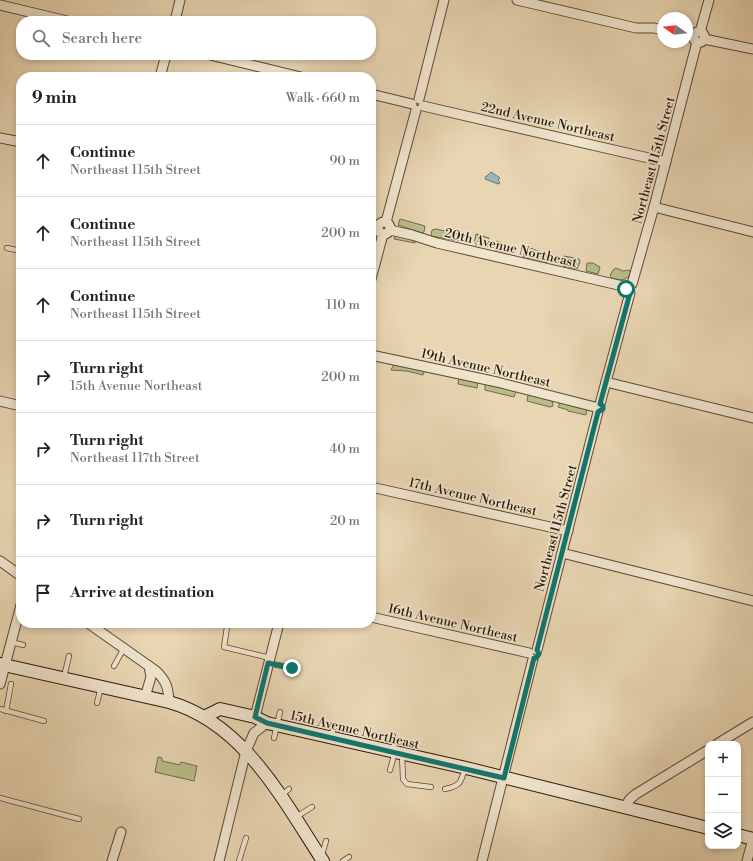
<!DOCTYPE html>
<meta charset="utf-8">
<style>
:root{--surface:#fff;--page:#f6f6f6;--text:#222;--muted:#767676;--line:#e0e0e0}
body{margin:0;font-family:"Libre Bodoni",serif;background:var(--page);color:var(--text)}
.controls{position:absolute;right:12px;bottom:12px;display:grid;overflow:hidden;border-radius:8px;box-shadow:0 2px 6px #0003}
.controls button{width:36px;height:36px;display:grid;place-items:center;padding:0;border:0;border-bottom:1px solid var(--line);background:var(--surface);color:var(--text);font:20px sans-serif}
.compass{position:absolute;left:657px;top:12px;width:36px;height:36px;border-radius:50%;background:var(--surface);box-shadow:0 2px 6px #0003;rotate:284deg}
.stop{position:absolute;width:12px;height:12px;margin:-9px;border:3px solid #0f766e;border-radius:50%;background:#fff}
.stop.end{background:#0f766e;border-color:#fff;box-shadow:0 1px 4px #0008}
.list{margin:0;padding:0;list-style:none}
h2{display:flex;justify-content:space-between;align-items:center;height:52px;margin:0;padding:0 16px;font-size:17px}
h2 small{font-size:13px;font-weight:400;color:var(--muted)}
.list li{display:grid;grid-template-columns:26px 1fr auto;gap:12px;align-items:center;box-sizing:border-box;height:72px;padding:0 16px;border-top:1px solid var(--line)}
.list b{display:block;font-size:15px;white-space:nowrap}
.list p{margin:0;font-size:13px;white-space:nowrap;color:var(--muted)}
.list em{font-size:13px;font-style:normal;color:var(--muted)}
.icon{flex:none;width:22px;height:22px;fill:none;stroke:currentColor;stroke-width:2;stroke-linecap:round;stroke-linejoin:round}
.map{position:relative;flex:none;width:753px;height:861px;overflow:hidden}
.search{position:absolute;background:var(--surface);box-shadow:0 2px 6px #0003;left:16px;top:16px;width:360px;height:44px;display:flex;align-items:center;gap:10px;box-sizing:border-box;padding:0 14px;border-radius:16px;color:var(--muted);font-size:15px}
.panel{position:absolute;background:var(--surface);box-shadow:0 2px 6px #0003;left:16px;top:72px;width:360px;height:556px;border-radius:16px}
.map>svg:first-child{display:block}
.green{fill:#b9bc89;stroke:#716b4a}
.water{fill:#9bb6b7;stroke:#6d7872}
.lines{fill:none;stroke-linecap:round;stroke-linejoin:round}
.lane-casing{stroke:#594935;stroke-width:6}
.street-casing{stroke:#594935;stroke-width:11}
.secondary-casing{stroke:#291a0b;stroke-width:14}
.lane{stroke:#f0e4cd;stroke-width:4.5}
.street{stroke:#f0e4cd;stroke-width:9}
.secondary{stroke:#f0e4cd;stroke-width:12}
.route{stroke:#0f766e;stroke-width:5}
.labels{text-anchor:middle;stroke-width:3;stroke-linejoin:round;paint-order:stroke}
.street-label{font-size:13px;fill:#291a0b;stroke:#f0e4cd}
</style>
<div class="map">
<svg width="753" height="861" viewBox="0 0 753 861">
<rect width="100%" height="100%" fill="#e8d5b2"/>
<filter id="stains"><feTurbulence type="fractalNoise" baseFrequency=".005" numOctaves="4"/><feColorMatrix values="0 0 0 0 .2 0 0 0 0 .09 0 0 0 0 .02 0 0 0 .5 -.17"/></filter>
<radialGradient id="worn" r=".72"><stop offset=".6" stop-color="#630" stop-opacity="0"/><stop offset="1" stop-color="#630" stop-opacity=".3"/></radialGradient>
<g class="green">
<path d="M400 219 425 226 424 232 422 233 398 225Z"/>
<path d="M436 229 459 234 458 241 431 236 432 230Z"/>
<path d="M396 234 416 238 415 243 394 239Z"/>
<path d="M476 234 489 238 487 247 474 245Z"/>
<path d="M496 241 513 247 511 253 495 250Z"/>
<path d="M528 247 540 252 550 259 549 261 545 263 523 257 524 253Z"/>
<path d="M564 256 579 259 580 262 577 269 563 266Z"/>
<path d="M587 263H593L600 267 598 274 586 271Z"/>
<path d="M616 268 623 271 629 270 631 273C626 282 620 280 612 278L610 276 613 270Z"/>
<path d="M394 364 425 370 423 375 407 371 391 370Z"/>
<path d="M459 377 478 381 477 388 458 384Z"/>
<path d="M485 382 516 391 514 397 485 390Z"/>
<path d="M530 394 552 399 553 406 550 407 527 401 528 395Z"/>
<path d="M560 402 587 408 586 415 568 411V410L558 407Z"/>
<path d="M158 757 162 758V761L180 765 181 762 197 766 194 781 155 772Z"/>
</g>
<path class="water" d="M491 172 500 178 498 180 500 183 498 184 485 179 486 176H487Z"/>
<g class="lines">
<g class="lane-casing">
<g id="lane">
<path d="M7 248 21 251"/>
<path d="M20 279H21"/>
<path d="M227 627 224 647 270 658"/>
<path d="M11 642 23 645"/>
<path d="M268 663 292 668"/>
<path d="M114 666 124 648"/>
<path d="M64 677 69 656"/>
<path d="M97 703 101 687"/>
<path d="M0 709 44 721"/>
<path d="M6 711 11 684"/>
<path d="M329 736 335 728"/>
<path d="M274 738 280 712"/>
<path d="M402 754 403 779 407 784 431 787"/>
<path d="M390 770 395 752 393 736"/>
<path d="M445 789C460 786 461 783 465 768"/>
<path d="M282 795 289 789"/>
<path d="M0 798 79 819"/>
<path d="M296 817 312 807"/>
<path d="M322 855 326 841"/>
<path d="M239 861 246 838"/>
<path d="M343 861 349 857"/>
</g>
</g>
<g class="street-casing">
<g id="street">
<path d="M517 0 636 28H654L663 30"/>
<path d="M0 5 67 21"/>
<path d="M175 21 180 0"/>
<circle cx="699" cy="37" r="5.5"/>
<path d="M700 32 709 0"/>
<path d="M704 39 753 49"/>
<path d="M210 55 301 77"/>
<path d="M160 77 166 55"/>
<path d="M371 94 412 104"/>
<path d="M419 99 444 0"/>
<path d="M423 106 666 162"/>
<path d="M0 138 21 142"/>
<path d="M654 207 753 232"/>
<circle cx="384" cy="228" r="6"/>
<path d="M386 222 416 110"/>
<path d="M390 230 412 235 437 243 627 287"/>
<path d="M371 279 383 234"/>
<path d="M632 284 654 207 697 42"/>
<path d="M371 355 497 382 595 407"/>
<path d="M606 382 753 418"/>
<path d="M0 401 21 406"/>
<path d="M600 404 630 293"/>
<path d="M371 487 568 531"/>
<path d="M562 553 753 601"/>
<path d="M0 561 21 576"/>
<path d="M371 617 529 653"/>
<path d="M88 623 156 671C167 682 168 687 169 702"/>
<path d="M537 650 598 412"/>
<path d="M0 684 21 605"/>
<path d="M145 697 151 677 149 666"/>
<path d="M255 717 279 623"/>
<path d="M717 744 753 722"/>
<path d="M625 807 630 799 636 794 708 750"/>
<path d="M112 861 121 832"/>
<path d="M219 861 246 751 254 733 267 723"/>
<path d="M482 861 533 659"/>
<path d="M747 861 753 839"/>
</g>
</g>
<g class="secondary-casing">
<g id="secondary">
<path d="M0 664 169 702C244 723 283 800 323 861"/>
<path d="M204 717 220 709 255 717 267 723 462 767 708 828"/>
<path d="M738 835 753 839"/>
</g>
</g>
<use href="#lane" class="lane"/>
<use href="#street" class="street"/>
<use href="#secondary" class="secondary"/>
</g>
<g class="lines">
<path class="route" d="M292 668 268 663 255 717 267 723 504 778 534 658H536L539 654 537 650 598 412 603 409V406L600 404 630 293 626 289"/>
</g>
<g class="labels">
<g class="street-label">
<text transform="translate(548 121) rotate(13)" y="5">22nd Avenue Northeast</text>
<text transform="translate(653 160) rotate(-75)" y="5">Northeast 115th Street</text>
<text transform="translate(511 247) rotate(13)" y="5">20th Avenue Northeast</text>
<text transform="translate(486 367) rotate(13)" y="5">19th Avenue Northeast</text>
<text transform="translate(473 496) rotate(13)" y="5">17th Avenue Northeast</text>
<text transform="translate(555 528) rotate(-75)" y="5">Northeast 115th Street</text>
<text transform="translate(453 622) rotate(13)" y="5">16th Avenue Northeast</text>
<text transform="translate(355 729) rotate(13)" y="5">15th Avenue Northeast</text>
</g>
</g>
<rect width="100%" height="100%" filter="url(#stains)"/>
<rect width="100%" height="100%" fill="url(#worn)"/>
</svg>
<div class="controls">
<button>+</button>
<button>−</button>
<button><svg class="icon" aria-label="layers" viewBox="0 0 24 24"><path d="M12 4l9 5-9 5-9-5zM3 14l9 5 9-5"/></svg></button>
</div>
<svg class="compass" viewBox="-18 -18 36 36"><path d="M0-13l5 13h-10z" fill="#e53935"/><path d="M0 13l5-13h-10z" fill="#767676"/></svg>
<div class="stop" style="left:626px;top:289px"></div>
<div class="stop end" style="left:292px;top:668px"></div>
<div class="search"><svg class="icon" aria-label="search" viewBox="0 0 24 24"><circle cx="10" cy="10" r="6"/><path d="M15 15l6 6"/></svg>Search here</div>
<section class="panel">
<h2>9 min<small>Walk · 660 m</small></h2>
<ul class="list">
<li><svg class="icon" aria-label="ahead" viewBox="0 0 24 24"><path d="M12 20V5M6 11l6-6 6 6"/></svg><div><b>Continue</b><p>Northeast 115th Street</p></div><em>90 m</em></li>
<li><svg class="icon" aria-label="ahead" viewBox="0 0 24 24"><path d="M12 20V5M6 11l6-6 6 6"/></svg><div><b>Continue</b><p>Northeast 115th Street</p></div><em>200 m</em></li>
<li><svg class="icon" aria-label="ahead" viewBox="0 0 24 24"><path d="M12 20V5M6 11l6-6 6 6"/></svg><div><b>Continue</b><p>Northeast 115th Street</p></div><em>110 m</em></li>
<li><svg class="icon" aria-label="right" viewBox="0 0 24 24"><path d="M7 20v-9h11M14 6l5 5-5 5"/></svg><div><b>Turn right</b><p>15th Avenue Northeast</p></div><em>200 m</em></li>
<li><svg class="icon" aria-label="right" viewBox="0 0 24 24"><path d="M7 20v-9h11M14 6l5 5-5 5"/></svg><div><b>Turn right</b><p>Northeast 117th Street</p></div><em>40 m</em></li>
<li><svg class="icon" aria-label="right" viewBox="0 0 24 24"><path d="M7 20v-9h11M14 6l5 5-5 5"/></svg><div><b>Turn right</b></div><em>20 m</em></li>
<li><svg class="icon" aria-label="arrive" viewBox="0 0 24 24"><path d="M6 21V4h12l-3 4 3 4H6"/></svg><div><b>Arrive at destination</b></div></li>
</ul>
</section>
</div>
